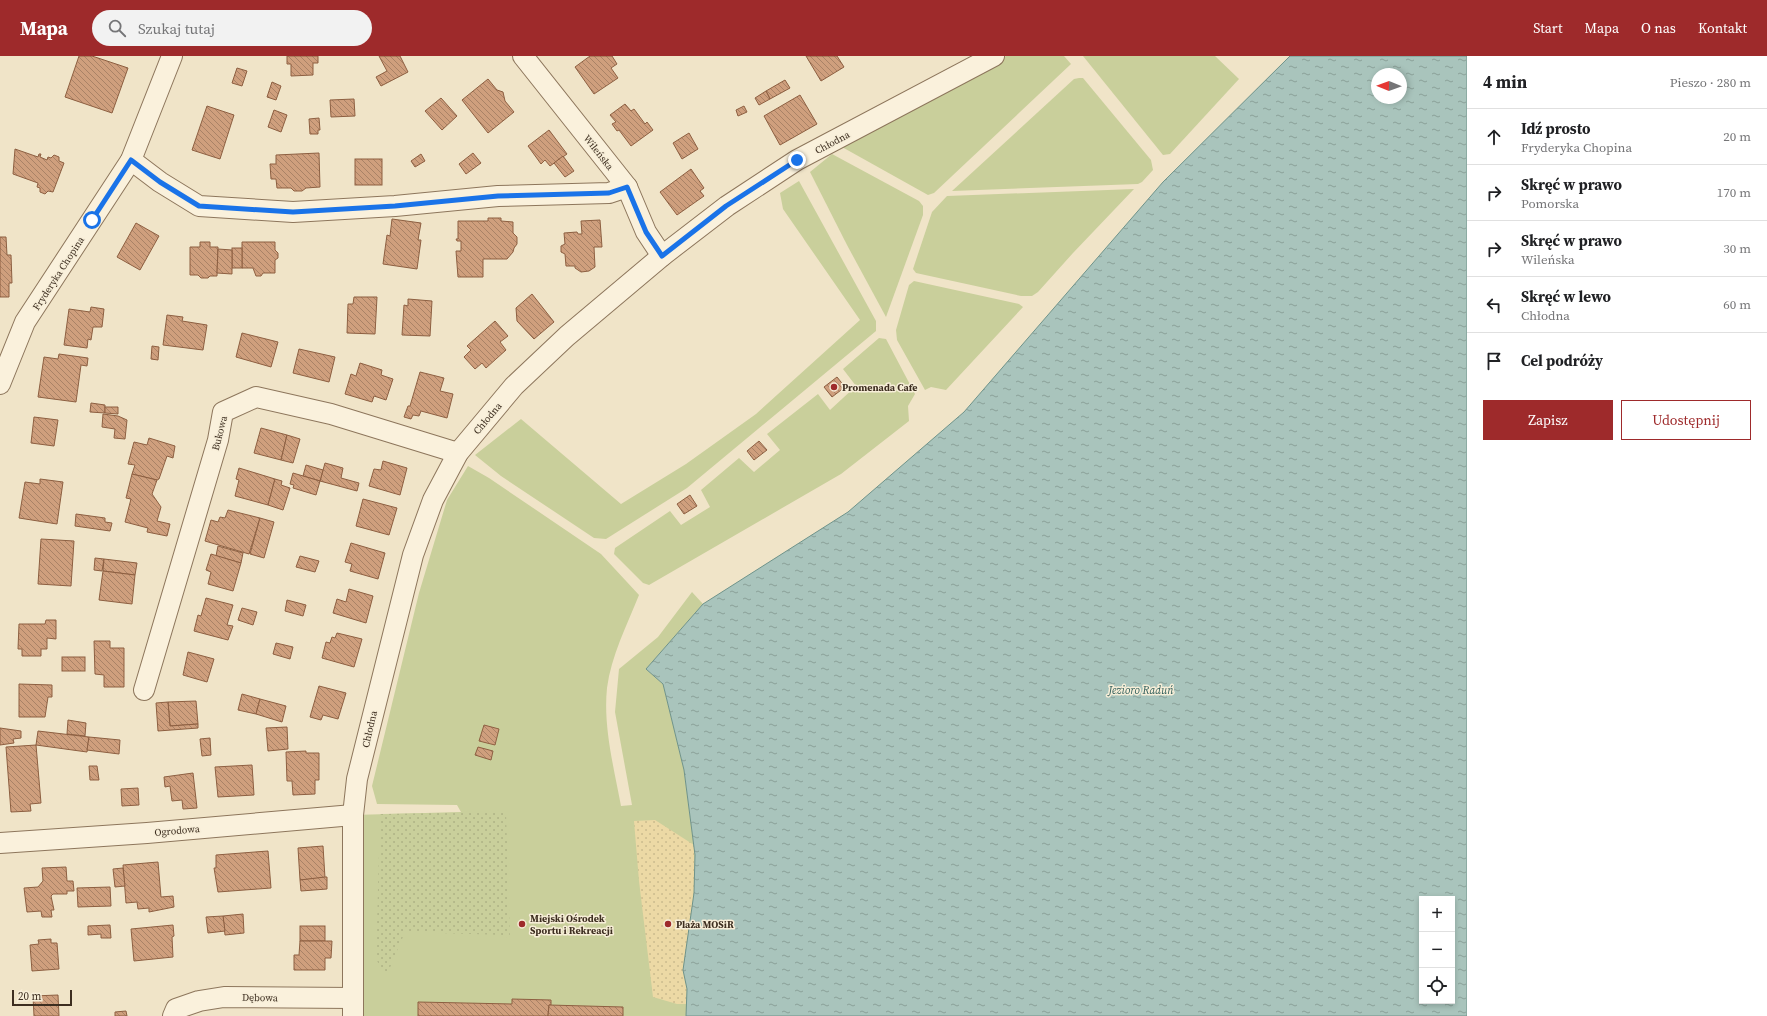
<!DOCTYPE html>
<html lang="pl">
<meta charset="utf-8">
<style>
:root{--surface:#fff;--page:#f2f2f2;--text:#202124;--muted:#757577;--line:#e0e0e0;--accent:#9e2a2b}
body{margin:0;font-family:"Source Serif 4",serif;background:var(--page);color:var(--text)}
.controls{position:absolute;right:12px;bottom:12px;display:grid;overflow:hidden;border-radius:0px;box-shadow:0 2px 6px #0003}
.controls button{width:36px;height:36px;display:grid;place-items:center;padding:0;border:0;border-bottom:1px solid var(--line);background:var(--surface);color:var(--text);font:20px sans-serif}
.compass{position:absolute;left:1371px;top:12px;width:36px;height:36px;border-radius:50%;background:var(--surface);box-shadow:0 2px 6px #0003;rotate:271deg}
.scale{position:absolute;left:12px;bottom:10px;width:60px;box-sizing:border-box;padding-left:4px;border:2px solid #3d2e20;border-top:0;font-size:11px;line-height:14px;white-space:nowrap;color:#3d2e20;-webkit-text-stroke:3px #f7eed8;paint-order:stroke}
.stop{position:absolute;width:12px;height:12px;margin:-9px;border:3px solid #1a73e8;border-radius:50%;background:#fff}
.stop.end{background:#1a73e8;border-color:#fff;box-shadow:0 1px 4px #0008}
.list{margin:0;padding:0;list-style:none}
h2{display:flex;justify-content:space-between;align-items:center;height:52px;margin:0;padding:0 16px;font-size:17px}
h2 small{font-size:13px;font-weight:400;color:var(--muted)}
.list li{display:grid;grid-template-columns:26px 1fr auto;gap:12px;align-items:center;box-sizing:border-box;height:56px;padding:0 16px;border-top:1px solid var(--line)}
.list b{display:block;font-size:15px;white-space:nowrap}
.list p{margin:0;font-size:13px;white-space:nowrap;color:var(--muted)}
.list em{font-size:13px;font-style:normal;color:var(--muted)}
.actions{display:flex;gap:8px;padding:12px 16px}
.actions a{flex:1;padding:9px 0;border:1px solid var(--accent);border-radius:0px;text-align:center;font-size:14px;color:var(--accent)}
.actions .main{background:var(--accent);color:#fff}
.icon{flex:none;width:22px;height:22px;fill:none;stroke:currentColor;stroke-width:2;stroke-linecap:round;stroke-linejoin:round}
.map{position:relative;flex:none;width:1467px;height:960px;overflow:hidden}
header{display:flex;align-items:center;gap:24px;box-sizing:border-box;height:56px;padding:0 20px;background:var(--accent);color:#fff}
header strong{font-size:19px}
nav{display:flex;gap:22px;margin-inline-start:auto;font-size:14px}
.search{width:280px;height:36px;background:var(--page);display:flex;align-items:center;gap:10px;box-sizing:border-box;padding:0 14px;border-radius:22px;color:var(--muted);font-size:15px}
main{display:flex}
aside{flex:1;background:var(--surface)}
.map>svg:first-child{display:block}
.grass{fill:#c9cf9b}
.sand{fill:url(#sand-dots)}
.park{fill:url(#park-dots)}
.water{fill:url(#water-ripples);stroke:#6f938a;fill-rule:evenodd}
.building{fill:url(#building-back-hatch);stroke:#8d5f41}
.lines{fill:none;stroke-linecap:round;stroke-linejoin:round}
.street-casing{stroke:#8d765c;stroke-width:22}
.street{stroke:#faf1dc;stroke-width:20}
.route{stroke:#1a73e8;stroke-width:5}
.poi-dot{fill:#9e2a2b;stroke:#f7eed8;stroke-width:1.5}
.labels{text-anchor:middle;stroke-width:3;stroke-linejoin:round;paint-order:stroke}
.street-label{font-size:10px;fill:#3d2e20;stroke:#f7eed8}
.poi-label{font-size:10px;font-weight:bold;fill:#3d2e20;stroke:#f7eed8;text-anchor:start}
.water-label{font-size:11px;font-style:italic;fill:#2f5d5a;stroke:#f7eed8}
</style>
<header>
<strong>Mapa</strong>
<div class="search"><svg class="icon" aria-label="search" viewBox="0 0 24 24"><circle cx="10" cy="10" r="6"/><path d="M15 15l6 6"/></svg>Szukaj tutaj</div>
<nav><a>Start</a><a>Mapa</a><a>O nas</a><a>Kontakt</a></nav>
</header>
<main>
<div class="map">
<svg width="1467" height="960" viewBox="0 0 1467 960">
<defs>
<pattern id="sand-dots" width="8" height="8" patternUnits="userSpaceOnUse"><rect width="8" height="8" fill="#ecd9a5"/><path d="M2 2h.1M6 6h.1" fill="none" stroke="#cbbb8e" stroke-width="1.8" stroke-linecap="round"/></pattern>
<pattern id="park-dots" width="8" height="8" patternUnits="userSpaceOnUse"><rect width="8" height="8" fill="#c9cf9b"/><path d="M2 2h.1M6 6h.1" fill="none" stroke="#aeb285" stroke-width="1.8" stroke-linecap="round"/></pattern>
<pattern id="water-ripples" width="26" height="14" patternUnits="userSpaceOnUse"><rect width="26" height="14" fill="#a9c4bc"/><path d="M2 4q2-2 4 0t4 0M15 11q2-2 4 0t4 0" fill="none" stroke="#8ba098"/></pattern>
<pattern id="building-back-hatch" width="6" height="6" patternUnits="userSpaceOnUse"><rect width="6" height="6" fill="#cf9f7d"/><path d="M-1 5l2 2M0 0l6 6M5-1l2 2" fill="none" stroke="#a98266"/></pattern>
</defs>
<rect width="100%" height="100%" fill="#f0e4c8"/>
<g class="grass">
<path d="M1006 0H1064L1071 8 934 137 928 139 842 91Z"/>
<path d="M1083 0H1215L1239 23 1170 98 1163 99Z"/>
<path d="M1079 22H1083L1151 104 1153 114 1142 126 1138 128 952 135 1074 23Z"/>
<path d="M832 98 919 145 923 150V159L886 261 847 189 810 116Z"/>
<path d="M799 125 876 265V275L687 432 606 483 594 482 501 420 475 399 521 363 621 448 686 408 756 358 860 264 783 153 780 137Z"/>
<path d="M1134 133 1073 197 1038 236 1032 240H1021L916 217 913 213 932 156 947 140Z"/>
<path d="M914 225 1019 248 1023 251 946 334 931 331 925 334 897 284 896 274 909 229Z"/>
<path d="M879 282 886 283 915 338 908 350 909 365 841 418 649 529 643 527 614 498 615 492 670 455 681 469 710 451 701 434 739 402 754 416 780 394 767 378 818 338 830 354 856 330 843 313Z"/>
<path d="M468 410 489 422 601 498 639 539C627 569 611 600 607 632 603 671 614 712 621 750L632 749 615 656 619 613 658 581 692 536 703 548 646 613 663 628 684 714 695 799 687 960H353V759L461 756 457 749 377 748 372 730 419 537 447 444Z"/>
</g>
<path class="sand" d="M655 764 694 789V837L687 948H677L653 941 639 825 634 765Z"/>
<path class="park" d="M506 756 510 883 503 879 405 876 386 921 376 903 380 758Z"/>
<path class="water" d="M1290 0H1467V960H686L687 933 683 914 694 837 695 799 684 714 663 628 646 613 703 548 848 456 964 356 1163 126ZM1377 18H1401V42H1377ZM1422 843H1452V945H1422Z"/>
<g class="building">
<path d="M79 0H92L128 12 112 57 65 41Z"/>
<path d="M287 0H318V7H313V19L291 20V8H287Z"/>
<path d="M379 0H400L408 16 381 30 376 21 387 15Z"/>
<path d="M590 0H612L617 8 611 12 618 22 594 38 575 11Z"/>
<path d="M806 0H837L844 11 821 25Z"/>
<path d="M237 12 247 15 242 30 232 27Z"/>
<path d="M488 23 497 34 503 36 505 45 514 56 488 77 462 44Z"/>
<path d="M785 24 790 32 770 43 766 35Z"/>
<path d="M272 26 281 30 276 44 267 41Z"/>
<path d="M766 35 770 43 759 49 755 42Z"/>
<path d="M800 39 817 68 780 89 764 60Z"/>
<path d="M441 42 457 60 442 74 425 55Z"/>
<path d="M354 43 355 60 331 61 330 44Z"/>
<path d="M625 48 631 55 634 53 645 68 647 66 653 74 631 90 619 74 617 75 612 68 616 66 610 59Z"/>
<path d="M207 50 234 59 220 103 192 94Z"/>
<path d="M744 50 747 56 738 60 736 54Z"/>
<path d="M274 54 287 59 281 76 268 71Z"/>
<path d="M319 62 320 74H318V78H310L309 63Z"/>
<path d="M549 74 567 98 550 110 545 104 541 108 528 90Z"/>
<path d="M689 77 698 93 682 103 673 87Z"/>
<path d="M15 93 38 101 39 98H41L40 101 47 104 48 101 51 102 54 99 59 101V105L64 107 53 136 48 135 45 138 40 136V132L37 131 38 127 13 118Z"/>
<path d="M319 97 320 131 306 132 302 135H294L291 132H277L276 123H271L270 108H276V99Z"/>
<path d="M473 97 481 107 466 118 459 108Z"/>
<path d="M421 98 425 105 415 111 411 105Z"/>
<path d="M563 100 574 115 565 121 554 107Z"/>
<rect x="355" y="103" width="27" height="26"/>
<path d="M691 113 704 132 700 135 704 140 677 159 660 136Z"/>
<path d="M488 162H501V165L513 166V177L517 181V188L514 192 513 196 507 203H483V221H458L456 195H461V185H457L456 183H458V165H488Z"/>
<path d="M392 163 421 167 418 184H421L417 213 383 208 387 179 390 180Z"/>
<path d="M600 164 602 191H594L595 211 589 215 581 216 575 212V210H566L565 198 561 196V190L565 188 564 177 577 176 578 178H582L581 165Z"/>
<path d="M136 167 159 180 140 214 117 201Z"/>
<path d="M0 181H6L7 199H11L12 227H9V241H0Z"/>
<path d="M200 186H210V191H218L217 220H210L208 222H201L198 219H190V191H200Z"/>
<path d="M242 186H275V194L278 197V202L275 204V217H263L261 220H256L253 212H242Z"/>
<rect x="232" y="192" width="10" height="20"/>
<path d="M218 193 232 194V218L217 217Z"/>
<path d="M532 238 554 266 534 283 517 265 516 252Z"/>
<path d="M354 241H377L375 278 347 277 348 248H353Z"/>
<path d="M408 243 432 245 430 280 402 279 404 249 408 250Z"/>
<path d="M91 251 104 253 102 271H93L91 284 88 283 87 292 64 289 69 253 90 256Z"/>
<path d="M167 259 183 261 182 265 207 269 203 294 163 289Z"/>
<path d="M495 265 508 280 500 286 506 294 486 312 482 307 475 313 464 301 471 294 467 290Z"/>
<path d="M242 277 278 286 271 311 236 301Z"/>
<path d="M152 290 159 291 158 304 151 303Z"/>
<path d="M299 293 335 301 329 326 293 317Z"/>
<path d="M59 298 88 302 87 310 81 309 76 346 38 341 44 301 58 303Z"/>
<path d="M360 307 382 314 381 319 393 323 386 344 374 340 372 346 345 338 351 318 356 320Z"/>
<path d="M420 316 444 322 440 335 453 338 447 362 421 355 419 360 413 359 411 363 404 361 408 350H410Z"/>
<path d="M837 321 845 331 832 341 824 331Z"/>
<path d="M91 347 105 349V357L90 356Z"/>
<path d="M105 351H118V358L105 357Z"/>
<path d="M103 358 118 360 127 364 125 383 114 382 115 373 102 371Z"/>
<path d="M34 361 58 364 54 390 31 387Z"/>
<path d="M261 372 287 379 281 404 254 397Z"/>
<path d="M287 379 300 383 293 407 281 404Z"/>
<path d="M149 382 175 390 173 402 167 400 159 423 157 424 132 418 135 409 128 408 134 386 147 389Z"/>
<path d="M759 385 767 394 754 404 747 395Z"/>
<path d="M383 405 407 412 400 439 369 430 374 413 381 414Z"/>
<path d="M325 407 343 412 341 422 359 427 357 435 320 425Z"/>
<path d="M306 409 323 414 320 425 303 420Z"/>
<path d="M239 412 275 423 268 449 235 440 239 424 236 423Z"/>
<path d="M293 417 320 425 316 439 293 432 294 429 290 428Z"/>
<path d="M132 418 157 424 152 438 161 451 157 465 170 468 167 480 147 476 148 472 125 466 131 443 126 442Z"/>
<path d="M40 423 63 426 57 468 19 462 25 426 40 428Z"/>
<path d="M275 423 282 425 281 429 290 432 283 454 268 449Z"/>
<path d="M690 439 697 450 684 458 677 448Z"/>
<path d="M363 443 397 452 389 479 356 470Z"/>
<path d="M228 454 260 462 249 498 205 485 211 464 218 466 220 461 225 462Z"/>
<path d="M76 458 105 462V466L112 467 110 475 75 470Z"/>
<path d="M260 462 274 466 264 502 250 498Z"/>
<path d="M41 483 74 485 71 530 38 528Z"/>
<path d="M351 487 385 497 378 523 350 515 352 508 345 506Z"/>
<path d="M218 490 243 497 241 507 216 500Z"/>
<path d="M211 498 241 507 233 535 208 528 211 516 206 514Z"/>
<path d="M300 500 319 505 315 516 296 511Z"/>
<path d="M95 502 104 503 102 515 94 514Z"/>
<path d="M104 503 137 507 135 519 103 515Z"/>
<path d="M103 515 135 519 132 548 99 544Z"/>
<path d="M349 533 373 540 366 567 333 557 337 543 346 546Z"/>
<path d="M206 542 233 549 227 569 233 570 228 584 194 575 198 559 201 560Z"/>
<path d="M287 544 306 549 303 560 285 555Z"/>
<path d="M242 552 257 556 253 569 238 564Z"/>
<path d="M46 564H56V583L47 582V593H41V600H22V593H18L19 568H45Z"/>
<path d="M337 577 362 583 354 611 322 602 326 586 330 587 332 581 335 582Z"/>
<path d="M94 585H110V592H124V631H104V619L95 618Z"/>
<path d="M276 587 293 591 290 603 273 598Z"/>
<path d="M188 596 214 603 207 626 183 619Z"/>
<rect x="62" y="601" width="23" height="14"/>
<path d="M19 628 52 629V641H48L45 661H19Z"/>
<path d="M319 630 346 637 338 663 323 659 321 664 310 661Z"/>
<path d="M242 638 260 643 256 658 238 654Z"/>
<path d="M260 643 286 650 282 666 256 658Z"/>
<path d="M196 645 198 668 170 670 168 646Z"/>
<path d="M168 646 170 670 198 668V672L158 675 156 647Z"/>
<path d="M68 664 86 667 85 680 67 678Z"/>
<path d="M484 669 499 673 495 689 479 685Z"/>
<path d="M287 671 288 693 268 695 266 672Z"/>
<path d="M0 672 21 675V682L13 683 14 687 0 689Z"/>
<path d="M38 675 89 681 87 696 36 689Z"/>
<path d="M89 681 120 684 119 698 87 694Z"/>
<path d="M210 682 211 699 202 700 200 683Z"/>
<path d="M36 689 41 747 30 748 31 755 11 756 6 691Z"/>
<path d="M478 691 493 695 491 704 475 699Z"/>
<path d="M306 695V697H319V724H315V738L293 739 292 725H287L286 696Z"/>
<path d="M252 709 254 739 218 741 215 711Z"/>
<path d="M89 710H97L99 724H90Z"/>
<path d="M193 717 197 752 183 753 182 744 172 745 170 730 165 731 164 721Z"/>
<path d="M138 732 139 749 122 750 121 733Z"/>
<path d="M323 790 325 822 300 824 298 792Z"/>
<path d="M268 795 271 832 218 836 214 812H216V799Z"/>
<path d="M158 806 161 841 173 840 174 851 149 856V852L138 853 137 846 126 847 123 809Z"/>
<path d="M66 811 67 825H73L74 835H67V838H53L51 840 54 854H51L52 861H42L41 855 27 856 24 832 38 831 43 825 42 812Z"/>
<path d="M123 812 125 830 115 831 113 813Z"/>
<path d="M325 821H327V833L301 835 300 824Z"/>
<path d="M110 831 111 850 78 851 77 832Z"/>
<path d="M243 858 244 877 225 879 223 860Z"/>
<path d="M223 860 225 875 208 877 206 861Z"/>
<path d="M110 869 111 882H101V878L88 879V870Z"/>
<path d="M173 869 174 880 172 881 173 901 134 905 131 873Z"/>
<rect x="300" y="870" width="25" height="15"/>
<path d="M51 883V887H57L59 913 32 915 30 889 39 888 38 884Z"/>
<path d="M300 885H332L331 902H325V914H294V899H299Z"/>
<path d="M58 939 59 960H34L33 940Z"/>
<path d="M512 943 551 944V949H549L548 960H418V946L512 948Z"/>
<path d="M549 949 623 951V960H548Z"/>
<path d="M126 955 127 960H115V956Z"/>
</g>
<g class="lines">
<g class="street-casing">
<g id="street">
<path d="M523 0 627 131 646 176 662 200"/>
<path d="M131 104 160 126 199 150 293 156 395 150 498 140 609 137 627 131"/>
<path d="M0 328 25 266 131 104 172 0"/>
<path d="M144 634 218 384 223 356 256 341 331 358 458 397"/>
<path d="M0 787 147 777 353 759"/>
<path d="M173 960 176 953 199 945 224 941 353 942"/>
<path d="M353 960V759L357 723 413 499 433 444 458 397 514 330 567 280 662 200 727 150 797 104 994 0"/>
</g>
</g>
<use href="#street" class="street"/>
</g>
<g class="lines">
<path class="route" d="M92 164 131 104 160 126 199 150 293 156 395 150 498 140 609 137 627 131 646 176 662 200 726 150 797 104"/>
</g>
<g class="poi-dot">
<circle cx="834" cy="331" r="4"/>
<circle cx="522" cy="868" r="4"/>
<circle cx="668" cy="868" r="4"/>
</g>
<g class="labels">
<g class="street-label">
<text transform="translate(832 86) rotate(-28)" y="4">Chłodna</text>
<text transform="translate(599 96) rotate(52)" y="4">Wileńska</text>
<text transform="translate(58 217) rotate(-57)" y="4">Fryderyka Chopina</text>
<text transform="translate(487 362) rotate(-50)" y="4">Chłodna</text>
<text transform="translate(219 377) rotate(-76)" y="4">Bukowa</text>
<text transform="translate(369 673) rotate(-77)" y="4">Chłodna</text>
<text transform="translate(177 774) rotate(-5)" y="4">Ogrodowa</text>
<text transform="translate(260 941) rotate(1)" y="4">Dębowa</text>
</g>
<g class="poi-label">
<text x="842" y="335">Promenada Cafe</text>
<text x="530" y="866">Miejski Ośrodek<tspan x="530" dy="12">Sportu i Rekreacji</tspan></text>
<text x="676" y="872">Plaża MOSiR</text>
</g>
<g class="water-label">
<text x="1141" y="638">Jezioro Raduń</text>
</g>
</g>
</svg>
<div class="controls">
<button>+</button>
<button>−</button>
<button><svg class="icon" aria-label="locate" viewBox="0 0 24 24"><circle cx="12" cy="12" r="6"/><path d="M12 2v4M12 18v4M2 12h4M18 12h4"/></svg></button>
</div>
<svg class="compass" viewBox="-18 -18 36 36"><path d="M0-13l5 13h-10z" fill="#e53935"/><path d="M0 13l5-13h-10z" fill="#757577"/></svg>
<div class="scale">20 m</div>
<div class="stop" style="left:92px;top:164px"></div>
<div class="stop end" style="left:797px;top:104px"></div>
</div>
<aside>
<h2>4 min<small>Pieszo · 280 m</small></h2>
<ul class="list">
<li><svg class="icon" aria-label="ahead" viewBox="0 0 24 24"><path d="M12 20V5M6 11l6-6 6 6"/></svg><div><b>Idź prosto</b><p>Fryderyka Chopina</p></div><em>20 m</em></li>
<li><svg class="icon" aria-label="right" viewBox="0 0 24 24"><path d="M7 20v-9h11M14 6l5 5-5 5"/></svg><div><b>Skręć w prawo</b><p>Pomorska</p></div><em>170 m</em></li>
<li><svg class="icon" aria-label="right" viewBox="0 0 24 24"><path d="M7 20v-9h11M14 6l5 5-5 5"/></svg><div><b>Skręć w prawo</b><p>Wileńska</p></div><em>30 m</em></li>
<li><svg class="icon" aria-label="left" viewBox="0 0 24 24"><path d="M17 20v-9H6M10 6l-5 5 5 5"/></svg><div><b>Skręć w lewo</b><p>Chłodna</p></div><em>60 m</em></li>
<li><svg class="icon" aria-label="arrive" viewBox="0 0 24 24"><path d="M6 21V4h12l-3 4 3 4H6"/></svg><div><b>Cel podróży</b></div></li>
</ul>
<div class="actions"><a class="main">Zapisz</a><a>Udostępnij</a></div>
</aside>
</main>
